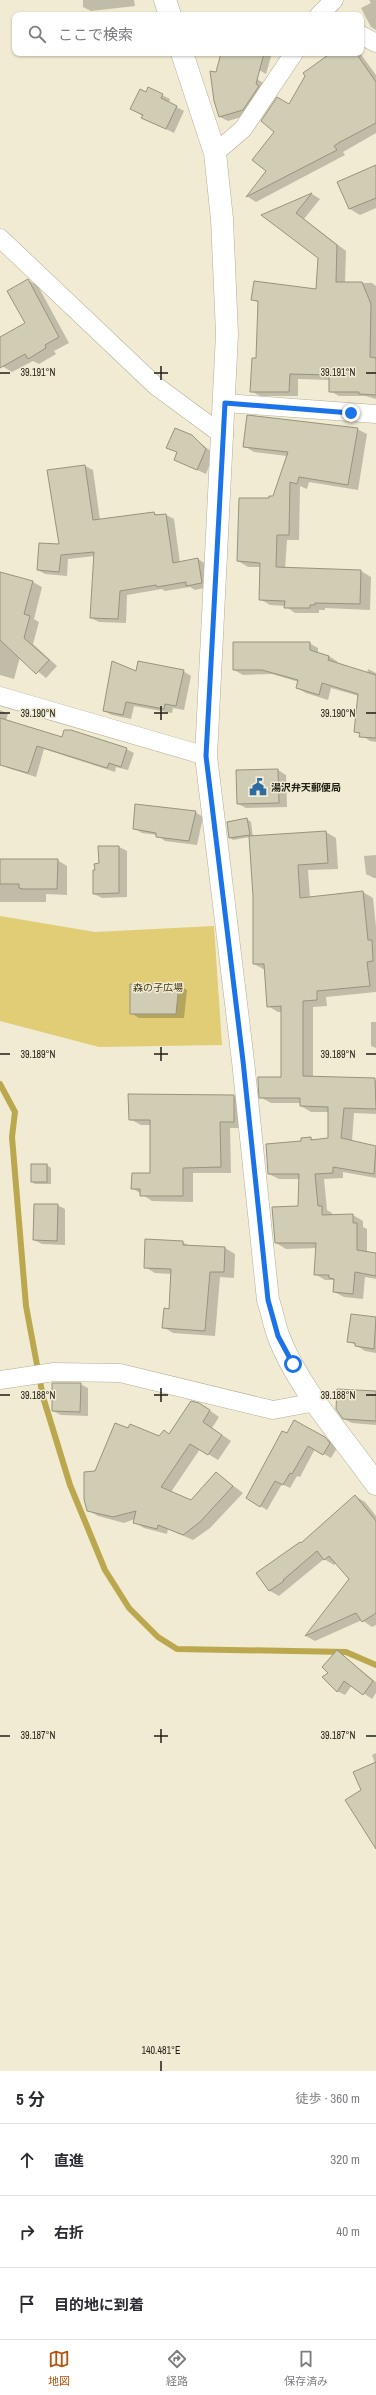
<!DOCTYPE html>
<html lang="ja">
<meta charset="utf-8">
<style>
:root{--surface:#fff;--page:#f7f7f7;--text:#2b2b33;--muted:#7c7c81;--line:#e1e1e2;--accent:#b45309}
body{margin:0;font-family:"Archivo Narrow","Noto Sans JP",sans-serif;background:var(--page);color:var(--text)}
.stop{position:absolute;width:12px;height:12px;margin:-9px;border:3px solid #1a73e8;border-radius:50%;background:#fff}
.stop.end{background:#1a73e8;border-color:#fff;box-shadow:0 1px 4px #0008}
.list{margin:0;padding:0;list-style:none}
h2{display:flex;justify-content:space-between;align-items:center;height:52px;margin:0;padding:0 16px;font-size:17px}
h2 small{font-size:13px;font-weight:400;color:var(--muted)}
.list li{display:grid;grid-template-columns:26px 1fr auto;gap:12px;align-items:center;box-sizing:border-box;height:72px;padding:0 16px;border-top:1px solid var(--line)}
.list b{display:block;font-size:15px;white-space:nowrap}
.list em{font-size:13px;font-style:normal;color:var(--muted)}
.icon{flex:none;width:22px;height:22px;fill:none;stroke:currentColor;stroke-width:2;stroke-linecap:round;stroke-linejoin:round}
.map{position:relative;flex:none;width:376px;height:2071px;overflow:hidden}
.search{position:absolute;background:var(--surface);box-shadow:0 1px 3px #0004;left:12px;right:12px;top:12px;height:44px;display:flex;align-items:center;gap:10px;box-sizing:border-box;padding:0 14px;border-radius:8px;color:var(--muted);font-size:15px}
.sheet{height:268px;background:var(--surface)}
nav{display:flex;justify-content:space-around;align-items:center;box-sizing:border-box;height:56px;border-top:1px solid var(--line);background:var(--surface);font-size:11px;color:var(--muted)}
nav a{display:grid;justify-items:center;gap:2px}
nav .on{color:var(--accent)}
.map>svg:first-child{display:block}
.green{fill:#e0cd76}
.shadow{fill:#0003}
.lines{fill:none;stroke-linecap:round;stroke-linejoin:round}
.stream{stroke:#bba84e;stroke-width:6}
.building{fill:#d1ccb4;stroke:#98937c}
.street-casing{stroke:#b3ae96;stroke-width:19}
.secondary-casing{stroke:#b3ae96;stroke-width:23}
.street{stroke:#fff;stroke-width:18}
.secondary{stroke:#fff;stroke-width:22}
.route{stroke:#1a73e8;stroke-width:5}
.ticks{fill:none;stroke:#201e15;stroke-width:1.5}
.labels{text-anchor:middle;stroke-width:3;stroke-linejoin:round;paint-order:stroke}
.poi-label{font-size:10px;font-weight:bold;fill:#201e15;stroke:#f0ebd2;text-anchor:start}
.park-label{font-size:10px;fill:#423a13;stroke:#f0ebd2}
.ticks-label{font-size:10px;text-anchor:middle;fill:#201e15;stroke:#f0ebd2;stroke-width:3;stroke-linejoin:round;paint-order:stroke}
</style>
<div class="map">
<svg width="376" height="2071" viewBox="0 0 376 2071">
<rect width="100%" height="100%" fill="#f0ebd2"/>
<path class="green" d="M0 916 95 932 214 926 222 1045 99 1047 0 1021Z"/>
<g class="shadow">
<path d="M83 0H134L135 6 91 11 83 7Z"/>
<path d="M369 0H376V30L371 27 361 8 371 3Z"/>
<path d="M230 53H272L266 74Z"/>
<path d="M333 53H360L376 75V133L343 152 345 155 256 202 248 197 267 171 276 132 289 105Z"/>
<path d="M211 73 257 79 265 84 251 114 228 121 220 117 215 101Z"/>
<path d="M147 93 162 95 170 99 169 103 184 111 174 133 151 122 132 109Z"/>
<path d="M376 166V208L360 215 350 209 338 183Z"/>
<path d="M312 194 320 199 304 219 346 251 345 283H372L376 286V399L365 396H339L330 391V380L298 379V396H260L251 391 257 359 259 303 252 299 317 290 319 258 263 215Z"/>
<path d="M28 280 38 286 69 343 54 351 56 354 39 364 33 361 12 372 2 366 0 362V338L26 323Z"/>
<path d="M357 429 367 434 358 490 309 482 307 489 300 486 299 540H287L285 569 361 571 371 577 370 610 325 608V610H319V613H295L285 606 270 605 260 599 261 567H248L238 561 270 499 273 497 287 456 254 452 244 446Z"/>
<path d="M192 436 214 454 206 474 175 460 178 453 167 447Z"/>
<path d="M85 466 93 470 100 520 154 513 159 516 166 515 174 519 180 563 198 559 206 564 209 587 195 590 190 587 165 591 162 589 127 595 126 623 99 622 91 618 95 556 68 559 67 576 45 574 38 570 60 545 48 471Z"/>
<path d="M0 573 33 582 42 587 34 619 39 622 33 644 57 666 46 678 20 657 14 679 0 675Z"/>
<path d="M309 643 318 648V653L329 656 338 662 337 664 367 673 368 669 376 673V742L370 741 355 731 359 696 331 688 328 700 306 693 297 688 299 682 272 674 243 675 234 670Z"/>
<path d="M183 671 191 676 184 710 173 708 172 713 134 706 131 719 112 715 104 711 137 672Z"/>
<path d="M0 710 8 714 6 721 62 739 126 749 134 753 128 770 116 767 115 772 44 749 36 777 8 768 0 764Z"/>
<path d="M278 770 286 775 287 807 246 808 238 804Z"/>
<path d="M195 812 203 817 197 845 165 841 157 835 142 833 134 828Z"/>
<path d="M247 819 251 822 253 837 326 832 336 838 338 869 308 870 310 898 363 892 373 898 376 927V992L326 997 327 1006 313 1007V1078L376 1080V1114L354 1113 352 1141 376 1147V1178L343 1172V1178L324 1179 327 1210 332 1213V1216L353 1215 363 1221V1227L367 1229V1253L376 1254V1279L365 1277 363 1299 344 1297 334 1292 335 1280H325L315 1274 317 1248 286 1249 276 1243 299 1207 300 1179H279L269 1174 302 1142 311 1138 315 1141 329 1139V1112H311L301 1106V1103H271L260 1097 282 1078V1012H278L268 1006 265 970 254 964V896L250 837 233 840 229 837 228 823Z"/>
<path d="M119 847 127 851V897L102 898 94 894 96 871Z"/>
<path d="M376 855V878H374L366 874 364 856Z"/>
<path d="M0 860H57L67 866V895L46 894V902H0Z"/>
<path d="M179 985 187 990 184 1018H139L131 1013Z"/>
<path d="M371 1022H376V1048L371 1046Z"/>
<path d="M234 1096 244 1102V1128H230L231 1173H193V1202L152 1201 132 1188 152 1174 151 1125H141L130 1119Z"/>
<path d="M47 1165 51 1168V1184H35L32 1182Z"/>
<path d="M57 1205 65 1209V1245L42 1244 34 1240Z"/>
<path d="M182 1242 190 1246 225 1248 235 1254 234 1278 220 1277 215 1336 173 1333 163 1327 170 1310 172 1274 155 1273 145 1267Z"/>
<path d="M352 1315 376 1318V1353L365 1351 349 1341Z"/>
<path d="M80 1384 88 1388V1416L61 1415 53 1411Z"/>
<path d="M338 1390 376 1391V1425L352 1423 344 1419Z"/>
<path d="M209 1410 219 1417 212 1428 231 1441 218 1460 200 1449 171 1492 191 1501 216 1473 243 1493 210 1528 193 1540 168 1529 167 1534 144 1528 134 1522 135 1519 124 1523 98 1516 88 1510 95 1472 160 1438 170 1434Z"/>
<path d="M295 1421 332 1442 337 1448 331 1458 315 1449 300 1477 297 1476 290 1488 282 1484 267 1510 247 1498Z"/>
<path d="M355 1496 365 1502 376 1516V1625L372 1627 362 1620 315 1641 306 1636 350 1579 336 1563 334 1565 324 1559 279 1596 270 1591 258 1574 302 1544Z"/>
<path d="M337 1651 376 1682V1693L372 1699 352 1685 345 1695 337 1691 329 1673Z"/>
<path d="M376 1753V1839L362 1791 375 1763 372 1755Z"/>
</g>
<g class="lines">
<path class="stream" d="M0 1084 15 1112 12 1137 26 1306 43 1397 70 1485 105 1570 129 1608 158 1637 177 1649 346 1652 376 1665"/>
</g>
<g class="building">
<path d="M221 53H264L256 84 259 86 243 110 219 117 214 101 210 71 216 72Z"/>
<path d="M331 53H356L376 82V123L340 142 334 146 337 150 246 197 266 171 252 160 274 132 261 121 277 97 289 104 305 76 303 73Z"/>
<path d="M148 87 163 94 161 98 177 106 166 129 141 118 143 115 130 109 140 89 146 92Z"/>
<path d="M376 165V198L349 209 337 182Z"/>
<path d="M312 193 296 213 337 245 336 282H362L371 304 370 357 376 358V395L359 394V392H329V375L290 374 289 392H250L252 358H256L258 301 251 300 254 281 316 289 318 258 261 215Z"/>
<path d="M28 279 59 337 45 345 46 348 28 359 25 354 0 368V337L25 323 7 291Z"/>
<path d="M247 415 358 428 348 485 299 477 297 484 290 482 289 535H277L276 567 361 570 360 604 315 603V605H310V608H284L285 601 259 600 260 563 237 561 239 498H269V496H273L288 452 243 447Z"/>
<path d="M175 428 192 435 206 449 197 470 174 460 177 452 166 448Z"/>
<path d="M85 465 93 520 154 512 155 515 166 514 173 563 198 558 202 583 186 586V582L157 587 156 585 120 591 118 619 90 618 94 552 61 555 59 572 37 570 39 543 59 544 47 470Z"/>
<path d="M0 572 33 581 24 614 30 616 24 638 49 660 36 674 0 640Z"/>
<path d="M233 642H310V650L329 656 328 660 376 675V738L359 737 360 733 354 732 358 694 322 683 319 695 296 688 298 680 262 670H233Z"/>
<path d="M112 661 136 671 138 661 184 670 176 706 165 704 164 709 126 702 123 715 103 711Z"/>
<path d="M0 718 62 737 64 730H71L127 748 121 767 109 763 107 768 37 746 28 773 0 765Z"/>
<path d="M278 769 279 803 237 804 236 770Z"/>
<path d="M135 804 196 811 189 841 156 837V833L133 829Z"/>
<path d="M247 818 250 835 229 838 227 822Z"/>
<path d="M326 831 328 863 298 865 300 898 363 891 368 940H372L373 961 367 962 370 986 317 991V1000L303 1001V1076L375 1078 376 1109 344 1108 341 1138 376 1146 374 1174 333 1167V1173L315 1174 318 1206H322V1215L353 1214V1223H357V1250L376 1253V1276L355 1272 353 1294 333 1292 334 1279 329 1278V1275H314L316 1243H275L272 1207 298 1206 299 1174H268L266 1144 301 1141V1138L311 1137V1140L328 1138V1107L300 1106V1098H259L258 1080V1077H281V1006L267 1007 264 964H253V896L249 836Z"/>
<path d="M98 846H119V893L93 894V870H95L94 864 99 863Z"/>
<path d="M0 859H58L57 889H23L19 888V884H0Z"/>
<path d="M130 984H179L176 1014H130Z"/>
<path d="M128 1094 234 1095V1122H220L221 1167 183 1168V1196H140V1189H131L132 1173H150V1120H129Z"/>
<rect x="31" y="1164" width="16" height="18"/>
<path d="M34 1204H58L57 1241 33 1240Z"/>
<path d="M145 1239 183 1241V1245L225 1247 224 1272H210L205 1331 162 1328 164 1308 169 1309 171 1269 144 1268Z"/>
<path d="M351 1314 376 1317 374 1349 355 1346V1343L347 1342Z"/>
<path d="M52 1383H81L80 1412 52 1411Z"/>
<path d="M337 1389 376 1391V1421L343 1419 336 1409Z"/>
<path d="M191 1401 199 1403 210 1410 203 1422 222 1435 208 1455 190 1444 161 1487 191 1500 216 1472 233 1486 200 1522 183 1535 158 1525 157 1529 133 1523 136 1511 113 1517 87 1511 84 1499V1472L95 1471 115 1423 128 1428 130 1424 159 1436 164 1430 169 1434Z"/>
<path d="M294 1420 325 1437 330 1443 323 1455 308 1446 292 1474 290 1473 283 1485 275 1481 260 1507 246 1498 282 1431 287 1433Z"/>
<path d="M355 1495 376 1521V1613L362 1622 356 1613 305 1636 349 1579 329 1556 324 1560 317 1551 283 1580 284 1581 269 1591 256 1573 300 1542 301 1543Z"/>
<path d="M337 1650 373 1681 363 1695 344 1681 337 1692 322 1677 328 1673 322 1667Z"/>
<path d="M376 1762V1849L345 1800 361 1790 353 1772Z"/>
</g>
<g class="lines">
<g class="street-casing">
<g id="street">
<path d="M319 15 334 0"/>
<path d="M361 35 376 43"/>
<path d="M215 153 243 129 294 53"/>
<path d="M0 238 156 386 224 436"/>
<path d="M225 403 376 414"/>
<path d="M0 696 206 756"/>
<path d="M0 1380 54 1372 120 1373 273 1410 316 1402"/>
</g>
</g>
<g class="secondary-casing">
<g id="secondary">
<path d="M165 0 170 15"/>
<path d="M182 53 215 153 222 219 227 334 206 756 243 1061 268 1300C272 1311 274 1324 278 1335 297 1387 344 1438 376 1484"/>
</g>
</g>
<use href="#street" class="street"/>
<use href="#secondary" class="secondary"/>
</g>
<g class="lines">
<path class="route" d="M293 1364 278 1336 268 1300 243 1061 206 756 225 403 351 413"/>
</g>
<path class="ticks" d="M161 366V380M0 373H10M154 373H168M366 373H376M161 706V720M0 713H10M154 713H168M366 713H376M161 1047V1061M0 1054H10M154 1054H168M366 1054H376M161 1388V1402M0 1395H10M154 1395H168M366 1395H376M161 1729V1743M0 1736H10M154 1736H168M366 1736H376M161 2061V2071"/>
<defs>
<g id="civic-bare" transform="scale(1.38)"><path d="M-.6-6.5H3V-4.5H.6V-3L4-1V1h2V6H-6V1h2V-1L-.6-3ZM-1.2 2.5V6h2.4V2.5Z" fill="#2c6ca3" stroke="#f0ebd2" stroke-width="2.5" paint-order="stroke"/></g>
</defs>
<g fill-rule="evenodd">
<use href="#civic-bare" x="258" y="787"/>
</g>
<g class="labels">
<g class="poi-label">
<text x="271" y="791">湯沢弁天郵便局</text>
</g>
<g class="park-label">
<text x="158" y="991">森の子広場</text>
</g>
</g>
<g class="ticks-label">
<text x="38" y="376">39.191°N</text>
<text x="338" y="376">39.191°N</text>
<text x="38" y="717">39.190°N</text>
<text x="338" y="717">39.190°N</text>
<text x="38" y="1058">39.189°N</text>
<text x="338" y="1058">39.189°N</text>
<text x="38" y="1399">39.188°N</text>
<text x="338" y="1399">39.188°N</text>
<text x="38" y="1739">39.187°N</text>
<text x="338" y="1739">39.187°N</text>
<text x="161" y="2054">140.481°E</text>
</g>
</svg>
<div class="stop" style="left:293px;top:1364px"></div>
<div class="stop end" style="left:351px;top:413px"></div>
<div class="search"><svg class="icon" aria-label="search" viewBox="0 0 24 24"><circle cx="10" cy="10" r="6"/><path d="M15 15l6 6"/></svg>ここで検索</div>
</div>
<section class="sheet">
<h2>5 分<small>徒歩 · 360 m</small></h2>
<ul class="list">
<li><svg class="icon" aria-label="ahead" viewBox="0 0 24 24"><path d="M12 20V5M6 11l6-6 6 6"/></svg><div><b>直進</b></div><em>320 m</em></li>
<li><svg class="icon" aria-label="right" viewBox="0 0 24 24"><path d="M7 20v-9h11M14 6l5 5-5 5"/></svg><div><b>右折</b></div><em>40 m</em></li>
<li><svg class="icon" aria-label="arrive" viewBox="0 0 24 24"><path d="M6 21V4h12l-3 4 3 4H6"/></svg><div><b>目的地に到着</b></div></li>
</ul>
</section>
<nav>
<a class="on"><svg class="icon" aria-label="map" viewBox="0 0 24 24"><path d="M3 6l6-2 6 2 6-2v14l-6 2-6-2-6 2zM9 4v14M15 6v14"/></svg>地図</a>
<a><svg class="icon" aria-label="directions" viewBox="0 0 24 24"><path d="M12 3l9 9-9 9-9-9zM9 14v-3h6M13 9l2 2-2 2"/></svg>経路</a>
<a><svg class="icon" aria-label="saved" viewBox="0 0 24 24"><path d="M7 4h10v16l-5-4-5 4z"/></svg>保存済み</a>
</nav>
